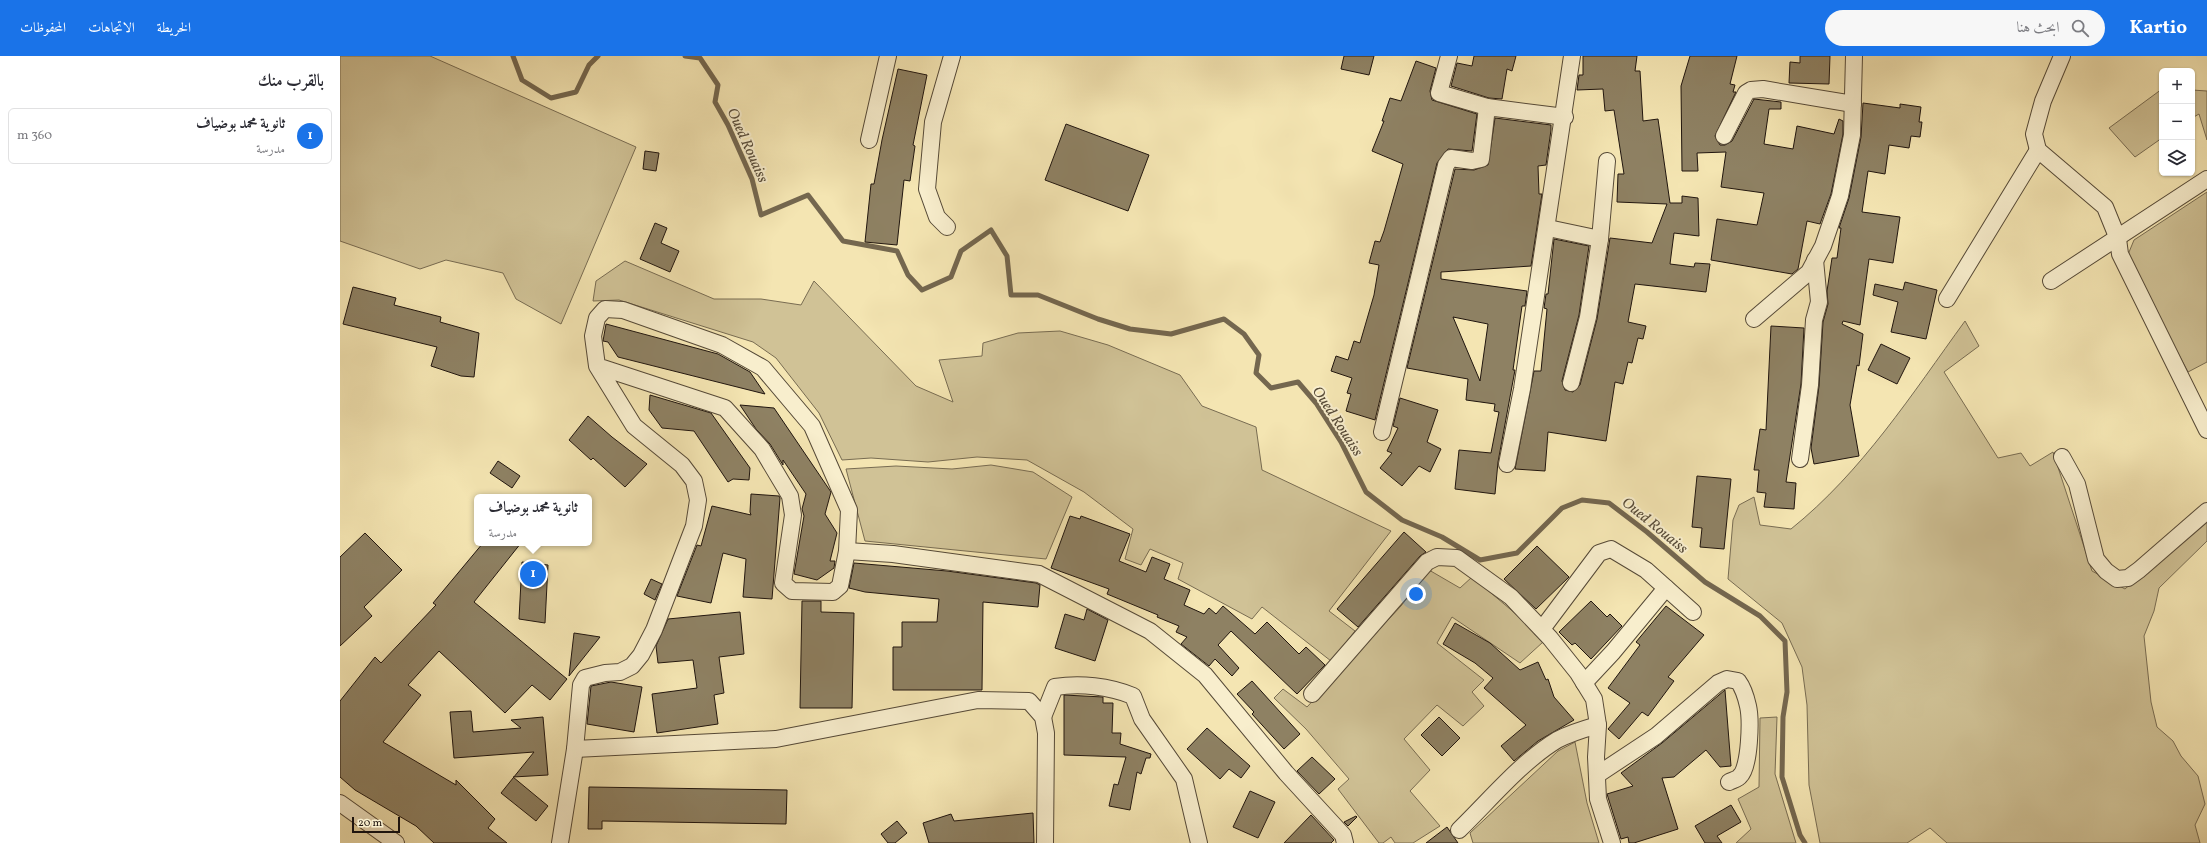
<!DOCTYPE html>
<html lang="ar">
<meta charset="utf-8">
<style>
:root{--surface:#fff;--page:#f7f7f7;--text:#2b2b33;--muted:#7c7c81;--line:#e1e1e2;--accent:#1a73e8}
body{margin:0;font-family:Vollkorn,Amiri,serif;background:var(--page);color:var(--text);direction:rtl}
.controls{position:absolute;right:12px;top:12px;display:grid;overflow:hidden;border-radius:6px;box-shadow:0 1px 3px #0004}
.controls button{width:36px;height:36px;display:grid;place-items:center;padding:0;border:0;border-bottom:1px solid var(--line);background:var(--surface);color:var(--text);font:20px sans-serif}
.scale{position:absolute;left:12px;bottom:10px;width:48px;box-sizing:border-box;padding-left:4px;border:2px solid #20150e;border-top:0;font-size:11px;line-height:14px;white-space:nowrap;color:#20150e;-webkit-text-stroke:3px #f8eecd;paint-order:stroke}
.you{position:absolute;left:1076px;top:538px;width:14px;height:14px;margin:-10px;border:3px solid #fff;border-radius:50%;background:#1a73e8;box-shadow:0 0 0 6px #1a73e833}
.badge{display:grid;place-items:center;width:26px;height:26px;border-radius:50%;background:var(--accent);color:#fff;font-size:13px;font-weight:700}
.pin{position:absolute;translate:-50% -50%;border:2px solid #fff;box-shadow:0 1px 4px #0006}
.popup{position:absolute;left:134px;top:438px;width:118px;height:52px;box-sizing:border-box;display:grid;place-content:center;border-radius:6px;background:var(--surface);filter:drop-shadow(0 1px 3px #0005);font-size:13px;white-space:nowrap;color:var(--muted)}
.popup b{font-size:15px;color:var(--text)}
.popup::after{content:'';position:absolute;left:50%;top:100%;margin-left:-8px;border:8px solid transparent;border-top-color:var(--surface)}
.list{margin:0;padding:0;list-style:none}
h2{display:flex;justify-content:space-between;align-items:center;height:52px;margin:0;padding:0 16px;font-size:17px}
h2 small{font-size:13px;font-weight:400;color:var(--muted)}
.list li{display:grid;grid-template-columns:26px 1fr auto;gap:12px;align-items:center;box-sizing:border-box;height:56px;margin:0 8px 8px;padding:0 8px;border:1px solid var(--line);border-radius:6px}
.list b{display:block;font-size:15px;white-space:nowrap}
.list p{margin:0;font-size:13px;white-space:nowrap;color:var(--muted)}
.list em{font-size:13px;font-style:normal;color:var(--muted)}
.icon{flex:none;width:22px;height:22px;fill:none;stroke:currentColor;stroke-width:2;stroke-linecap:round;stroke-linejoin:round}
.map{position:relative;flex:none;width:1867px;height:787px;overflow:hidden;direction:ltr}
header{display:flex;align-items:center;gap:24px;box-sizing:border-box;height:56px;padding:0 20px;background:var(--accent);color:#fff}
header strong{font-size:19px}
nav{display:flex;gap:22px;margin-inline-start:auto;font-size:14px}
.search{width:280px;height:36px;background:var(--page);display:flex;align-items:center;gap:10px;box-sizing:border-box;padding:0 14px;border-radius:22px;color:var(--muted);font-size:15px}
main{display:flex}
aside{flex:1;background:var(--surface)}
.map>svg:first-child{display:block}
.green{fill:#d0c296;stroke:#786c52}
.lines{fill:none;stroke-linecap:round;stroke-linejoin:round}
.stream{stroke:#74674f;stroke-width:5}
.building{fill:#8e8163;stroke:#20150e;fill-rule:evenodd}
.minor-casing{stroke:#554937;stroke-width:18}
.minor{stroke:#f8eecd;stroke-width:16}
.labels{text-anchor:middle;stroke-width:4;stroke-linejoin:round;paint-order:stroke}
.water-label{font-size:15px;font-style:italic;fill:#584c39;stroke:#f8eecd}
</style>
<header>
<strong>Kartio</strong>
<div class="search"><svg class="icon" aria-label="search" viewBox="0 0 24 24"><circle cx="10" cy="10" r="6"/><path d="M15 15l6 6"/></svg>ابحث هنا</div>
<nav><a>الخريطة</a><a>الاتجاهات</a><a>المحفوظات</a></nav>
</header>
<main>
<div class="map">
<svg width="1867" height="787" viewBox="0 0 1867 787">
<rect width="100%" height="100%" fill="#f4e5b2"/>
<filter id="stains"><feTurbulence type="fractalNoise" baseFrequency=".005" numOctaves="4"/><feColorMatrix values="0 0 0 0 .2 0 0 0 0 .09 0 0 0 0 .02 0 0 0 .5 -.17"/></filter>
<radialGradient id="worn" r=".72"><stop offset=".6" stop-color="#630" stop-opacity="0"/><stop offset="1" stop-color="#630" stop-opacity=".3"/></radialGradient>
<g class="green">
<path d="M0 0H90L296 91 221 268 176 243 163 217 106 204 80 213 0 185Z"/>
<path d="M1822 33V82L1795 101 1769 72Z"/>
<path d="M1852 34 1867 35V84L1859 58 1852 62Z"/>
<path d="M1867 136V306L1848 316 1787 201 1794 184Z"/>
<path d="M285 205 374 243H421L461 249 474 225 576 330 613 346 599 304 642 300 643 287 678 277 720 275 768 289 840 319 862 350 916 371 922 414 1051 475 989 555 1015 575 991 605 922 551 912 563 838 523 843 507 810 493 801 509 785 503 793 473 744 436 687 404 637 401 588 406 531 402 502 404 479 357 436 302 413 286 279 244 253 245 256 225Z"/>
<path d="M1625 265 1639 290 1604 316 1658 402 1681 397 1690 410 1713 396 1752 515 1785 533 1867 459V485L1819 532 1814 555 1804 580 1811 646 1817 671 1833 685 1841 700 1858 720 1865 748 1855 769 1860 787H1607L1590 772 1567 787H1480L1469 729 1467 649 1462 611 1442 567 1388 523 1393 464 1399 449 1414 441 1420 469 1451 473C1522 416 1572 338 1625 265Z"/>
<path d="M651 409 693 416 732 441 706 503 525 485 506 413 556 410 612 413Z"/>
<path d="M1089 514 1120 532 1132 521 1183 564 1203 586 1180 607 1112 561 1097 587 1144 624 1132 636 1144 650 1123 670 1097 649 1064 683 1090 714 1070 735 1100 770 1073 787H1055L1051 781 1043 787H1039L998 733 1009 723 966 673 934 642 943 633 967 651 1061 550Z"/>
<path d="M1437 661 1435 718 1456 787H1396L1411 773 1398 743 1419 731 1420 662Z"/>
<path d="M1235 686 1247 747 1259 787H1133L1130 777 1218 695Z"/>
</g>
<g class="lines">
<g class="stream">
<path d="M173 0 182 24 211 42 236 36 249 9 258 0"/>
<path d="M345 0 360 2 378 29 375 46 388 69 412 123 421 159 468 139 503 185 557 195 568 219 582 234 611 221 621 195 651 174 667 200 671 239H698L758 263 790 273 831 278 884 263 904 278 919 299 916 317 931 332 958 326 976 347 1001 386 1026 436 1062 464 1102 481 1140 504 1177 497 1222 452 1242 444 1269 447 1307 476 1365 526 1420 560 1445 585 1447 636 1443 661 1442 721 1460 779 1465 787"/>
</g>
</g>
<g class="building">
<path d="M1004 0H1034L1029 19 1001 13Z"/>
<path d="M1134 0H1176L1172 15 1167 13 1162 43 1149 42 1111 30 1117 7 1132 10Z"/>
<path d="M1243 0H1297L1295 15H1300L1303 65 1318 63 1330 147H1342V140L1358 142 1359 180 1334 177 1330 208 1354 211 1355 207 1370 208 1366 236 1295 228 1288 266 1306 270 1303 283 1298 282 1292 307 1288 306 1283 328 1275 326 1266 385 1208 376 1205 415 1175 413 1194 315H1201L1207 253 1204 252 1206 238H1208L1214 183 1249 190 1239 259 1222 325 1225 334 1233 336 1240 329 1257 263 1270 182 1312 187 1327 148 1277 146 1278 118H1284L1274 54 1265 55 1263 33 1237 34 1239 19H1243Z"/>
<path d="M1350 0H1397L1390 28 1395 29 1393 36H1396L1375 80 1380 89H1385L1392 85 1414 43 1441 46V53H1429L1424 88 1453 93 1457 70 1494 78 1499 63 1503 65V78L1491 138 1480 168 1467 165 1458 213 1452 218 1371 204 1377 163 1417 169 1424 137 1381 131 1386 96 1357 97 1358 115H1342L1341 30Z"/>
<path d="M1460 0H1490L1489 28 1449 27 1450 6 1460 7Z"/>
<path d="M1076 5 1096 12 1090 35 1092 44 1137 58 1132 95 1108 93 1097 107 1035 364 1006 355 1011 338 1007 337 1012 322 991 315 996 300 1008 304 1014 285 1020 287 1034 239 1039 209 1029 207 1035 185 1040 186 1044 175 1063 108 1032 95 1044 65H1042L1050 42 1061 45Z"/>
<path d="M558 13 587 19 573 89 575 90 570 125 564 124 557 189 525 186 531 128H534L542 84Z"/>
<path d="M1523 47 1560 52V48L1581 51 1579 66H1582L1580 81 1571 80 1569 92 1549 89 1545 118 1528 115 1522 156 1560 161 1553 207 1529 203 1520 269 1503 265 1502 268 1523 278 1519 310 1517 309 1510 349 1519 400 1474 408 1471 392 1479 330 1483 266 1488 248 1487 235 1492 202H1497L1501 172H1499L1509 142 1521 81Z"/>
<path d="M1155 62 1211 69V74L1206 109 1198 110 1199 138H1202L1191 210 1101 216V223L1187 235 1185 250H1182L1173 314H1175L1158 406 1155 438 1115 433 1119 394 1151 397 1159 356 1154 355 1155 348 1126 344 1128 323 1067 312 1115 113 1134 114 1148 109ZM1113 261 1148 268 1140 325Z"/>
<path d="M726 68 809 99 788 155 705 124Z"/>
<path d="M305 95 319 97 316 115 303 113Z"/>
<path d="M315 167 327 172 321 187 339 195 330 216 300 203Z"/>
<path d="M1565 226 1597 234 1586 283 1551 276 1558 246 1533 239 1535 228 1563 234Z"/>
<path d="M13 231 56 242 54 249 101 261 100 266 139 277 134 321 121 320 91 310 97 291 3 268Z"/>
<path d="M266 268 378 298 410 316 425 338 278 301 268 286 263 285Z"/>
<path d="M1431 270 1464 272 1461 328 1446 426 1456 427 1454 453 1424 451 1426 437 1417 436 1419 414H1414L1420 373 1426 374Z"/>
<path d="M1541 288 1570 302 1557 328 1528 314Z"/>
<path d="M310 339 371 357 410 412 409 424 393 423 388 426 354 375 322 372 309 354Z"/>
<path d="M1060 342 1098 354 1087 386 1101 393 1090 416 1079 410 1062 430 1040 412 1052 397 1047 395 1058 372 1053 370Z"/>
<path d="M400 349 434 352 491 436 485 458 497 477 490 505H495L494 512 477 524 454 518 464 460 462 453 466 438 443 404V409L430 388 416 373Z"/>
<path d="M248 360 272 381 307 408 285 431 253 402 251 404 229 384Z"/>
<path d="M158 405 180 420 172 432 150 417Z"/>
<path d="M1357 420 1391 423 1384 493 1360 491 1362 472 1352 471Z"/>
<path d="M411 438 439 440 440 442 432 543 403 541 406 503 383 497 371 547 337 540 357 489 361 490 372 450 411 459 410 456Z"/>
<path d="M730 460 740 463 741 460 790 478 779 505 806 516 812 501 830 508 824 523 850 534 844 549 864 558 869 552 876 558 883 550 915 578 927 566 959 598 966 591 985 609 957 638 891 575 878 589 899 612 892 620 875 603 869 610 841 588 847 581 836 576 839 570 817 561 818 559 767 538 769 533 711 512Z"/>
<path d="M1064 476 1086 496 1080 500 1018 571 997 553Z"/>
<path d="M25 477 62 514 24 551 32 560 0 590V501Z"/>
<path d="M143 487H181L134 546 227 623 210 644 192 629 165 657 99 595 68 629 81 639 43 686 116 729V724L155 763 148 772 167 787H94L76 770 15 734 0 721V645L35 601 41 607 96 549 93 547Z"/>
<path d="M1197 490 1229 521 1196 553 1164 523Z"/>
<path d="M182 506 208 509 205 567 179 563Z"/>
<path d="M514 507 607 515 696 527 700 529 698 551 643 546 642 634H553V591H562V566H597L599 543 525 536 509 532Z"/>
<path d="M311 523 322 528 315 544 304 538Z"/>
<path d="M462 545H481V556L514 557 512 652H460Z"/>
<path d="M1251 545 1267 561 1270 558 1282 570 1251 603 1235 587 1232 589 1219 576Z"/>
<path d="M1326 550 1364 579 1328 621 1334 625 1308 660 1302 656 1279 683 1268 673 1290 647 1268 632 1300 589 1296 586Z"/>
<path d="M747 553 768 564 755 605 715 592 725 558 744 564Z"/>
<path d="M400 556 404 598 379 601 384 637 374 639 378 668 317 677 312 638 357 632 353 604 318 607 316 590 328 563Z"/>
<path d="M1115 567 1150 587 1180 614 1198 606 1206 624 1208 623 1214 641 1234 664 1198 685 1174 705 1161 690 1186 669 1144 632 1153 622 1135 607 1103 588Z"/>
<path d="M234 577 260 581 229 620Z"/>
<path d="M912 625 960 678 944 693 912 658 914 656 897 638Z"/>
<path d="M271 626 302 631 294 676 247 668 251 630Z"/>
<path d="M1385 634 1391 710 1380 711 1366 694 1334 721 1322 722 1338 773 1294 787H1289L1288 781 1281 783 1267 738 1293 730 1281 717 1322 687Z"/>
<path d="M724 639 763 641V647H773L772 677H781L780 688 811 698 810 702H806L801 718 797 716 790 754 769 750 774 728 778 729 786 701 724 699Z"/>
<path d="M131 655 133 676 181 672 171 664 203 661 208 719 173 721 208 750 196 765 161 737 194 696 114 702 110 656Z"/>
<path d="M1099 661 1120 682 1102 700 1081 679Z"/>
<path d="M867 672 910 710 901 722 889 713 880 723 847 693Z"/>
<path d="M972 701 995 723 979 738 957 715Z"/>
<path d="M249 731 447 734 446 768 262 765V773H248Z"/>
<path d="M910 735 935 746 918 782 893 771Z"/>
<path d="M1391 749 1401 766 1377 780 1382 787H1365L1355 770Z"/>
<path d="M693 757 694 787H589L583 767 611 758 614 765Z"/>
<path d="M971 759 994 784 991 787H944Z"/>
<path d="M1016 760 1017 761 1008 770 1004 766Z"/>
<path d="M557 765 567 777 555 787H548L541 778Z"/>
<path d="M1107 771 1118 787H1086Z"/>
</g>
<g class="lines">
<g class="minor-casing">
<g id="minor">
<path d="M1109 0 1099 37 1147 51"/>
<path d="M1722 0 1703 45 1694 78 1698 94 1765 151 1778 183 1780 198 1867 374"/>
<path d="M1384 80 1406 37 1411 34 1423 33 1513 48"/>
<path d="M529 84 548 0"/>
<path d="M607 171 597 161 587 133 593 66 612 0"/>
<path d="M1208 172 1260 183"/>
<path d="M1711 225 1867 123"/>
<path d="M1607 243 1698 94"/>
<path d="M1414 263 1469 216 1483 190 1500 140 1512 79 1514 0"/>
<path d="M1231 327 1248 261 1260 183 1267 105"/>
<path d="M1042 376 1106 109 1111 102 1132 105 1141 103 1147 51 1225 61"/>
<path d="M1722 401 1737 428 1756 503 1766 515 1777 523 1788 522 1799 514 1867 455"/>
<path d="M1460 403 1470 329 1474 264 1479 246 1475 204"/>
<path d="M1167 408 1182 333 1232 0"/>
<path d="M507 495 553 498 699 518 810 575 865 619 946 717 1003 779 1005 787"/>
<path d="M1202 573 1259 497 1271 493 1306 514 1353 556"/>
<path d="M1244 627 1273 596 1326 532"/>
<path d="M972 638 1087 506 1097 501 1117 502 1171 541 1210 582 1238 617 1254 643 1258 669 1256 701 1258 743 1272 787"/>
<path d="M703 661 715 631C740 627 769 630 793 640L802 663 844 723 859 787"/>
<path d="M235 693 436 683 638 644 689 645 703 661 706 677 705 787"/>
<path d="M1257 719 1316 680 1378 627 1387 623 1398 625C1404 633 1406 641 1408 650 1411 663 1410 711 1400 720 1398 723 1393 724 1389 726"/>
<path d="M0 747 56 787"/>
<path d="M1119 774C1149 745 1181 706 1217 684 1230 677 1244 673 1258 669"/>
<path d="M220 787 235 693 241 629 245 622 265 617 280 616 292 610 301 599 314 574 354 470 358 444 354 425 342 409 294 370 257 310 253 280 257 262 265 253 283 254 382 289 423 312 472 370 509 454 507 495 500 530 493 536 452 535 443 527 453 459 450 440 422 393 385 352 257 310"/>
</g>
</g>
<use href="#minor" class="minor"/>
</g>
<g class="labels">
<g class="water-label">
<text transform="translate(408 89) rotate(66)" y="5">Oued Rouaiss</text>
<text transform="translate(998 365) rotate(57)" y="5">Oued Rouaiss</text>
<text transform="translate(1315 469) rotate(39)" y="5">Oued Rouaiss</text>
</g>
</g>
<rect width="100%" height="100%" filter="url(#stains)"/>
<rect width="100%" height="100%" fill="url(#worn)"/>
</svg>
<div class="controls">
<button>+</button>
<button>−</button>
<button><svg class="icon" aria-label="layers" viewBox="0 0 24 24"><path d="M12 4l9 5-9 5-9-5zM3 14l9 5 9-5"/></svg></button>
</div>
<div class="scale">20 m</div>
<div class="you"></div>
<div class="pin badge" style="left:193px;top:518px">1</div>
<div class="popup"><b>ثانوية محمد بوضياف</b>مدرسة</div>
</div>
<aside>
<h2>بالقرب منك<small></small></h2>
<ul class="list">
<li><span class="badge">1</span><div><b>ثانوية محمد بوضياف</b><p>مدرسة</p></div><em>360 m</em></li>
</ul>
</aside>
</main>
